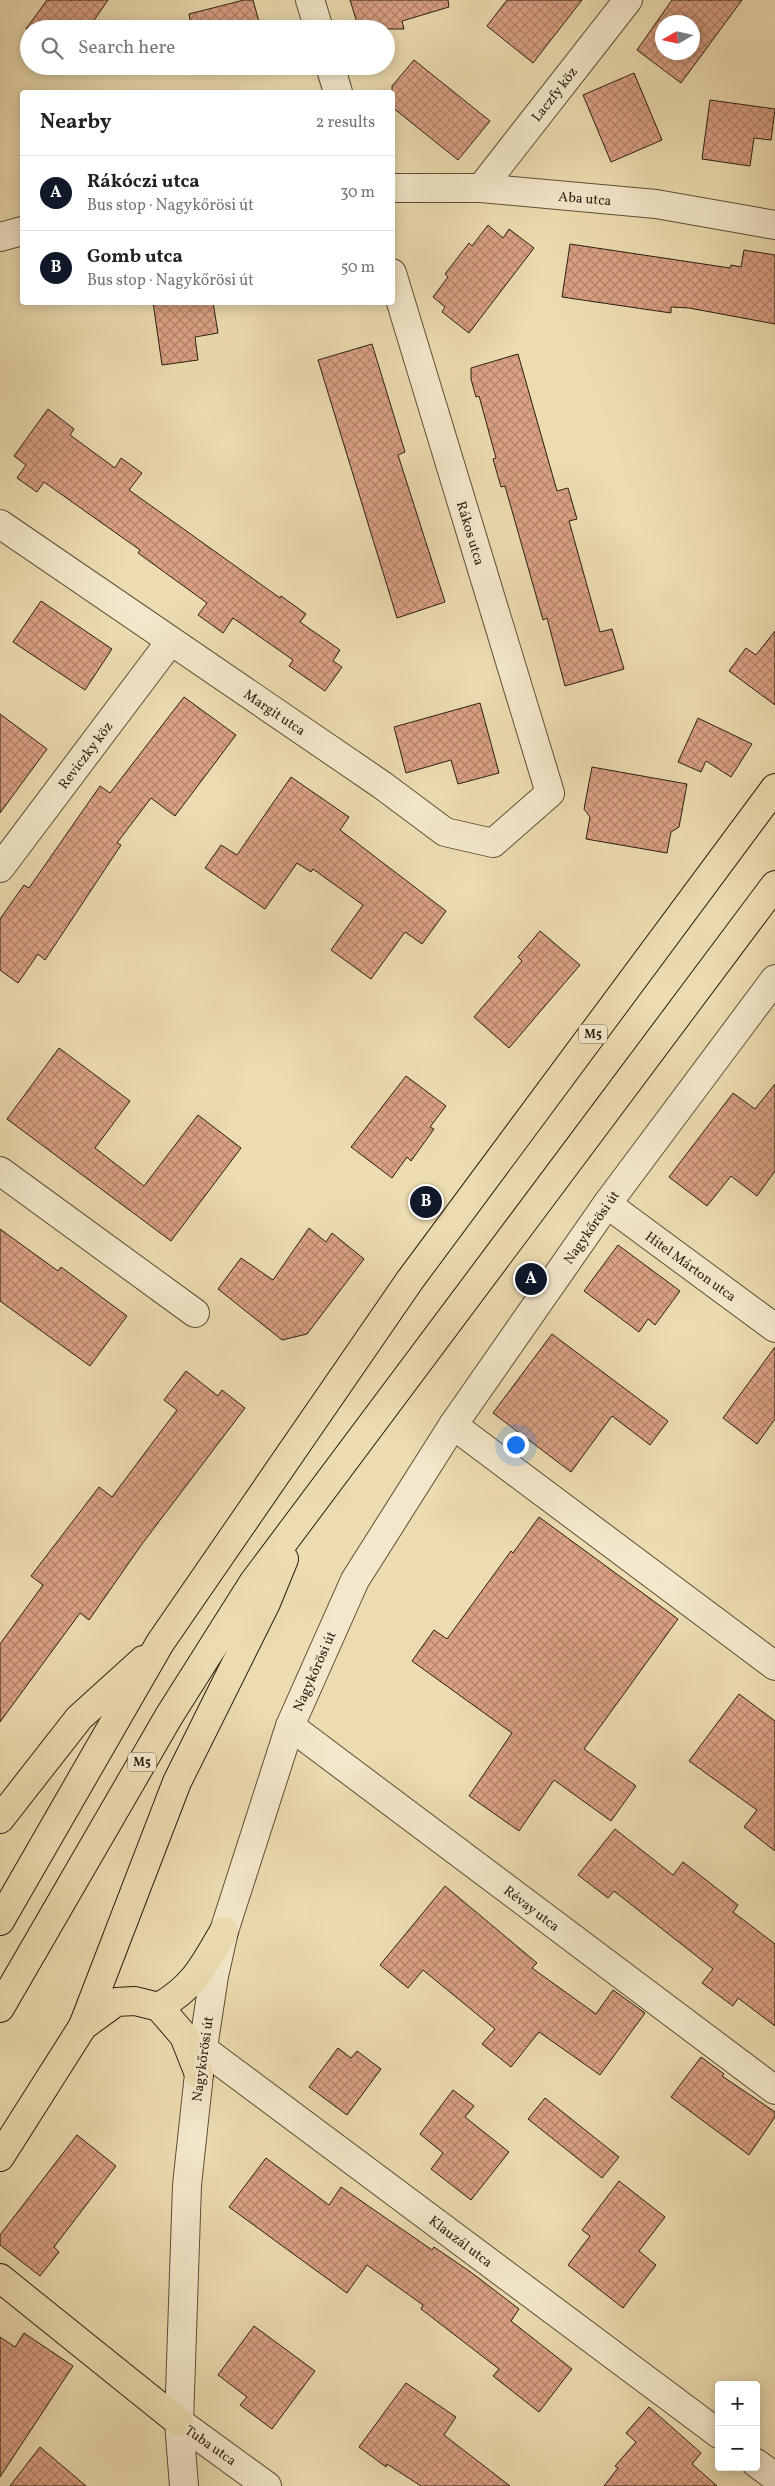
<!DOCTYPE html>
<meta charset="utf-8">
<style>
:root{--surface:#fff;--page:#f6f6f6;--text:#222;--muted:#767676;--line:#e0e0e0;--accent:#111827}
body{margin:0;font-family:Vollkorn,serif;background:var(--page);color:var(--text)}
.controls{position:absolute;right:15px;bottom:15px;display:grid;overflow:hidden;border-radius:5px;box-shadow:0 2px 12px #0003}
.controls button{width:45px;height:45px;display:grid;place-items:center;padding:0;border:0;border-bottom:1px solid var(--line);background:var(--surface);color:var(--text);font:25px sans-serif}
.compass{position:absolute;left:655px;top:15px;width:45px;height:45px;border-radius:50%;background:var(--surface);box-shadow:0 2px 12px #0003;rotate:261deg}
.you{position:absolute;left:515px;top:1444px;width:18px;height:18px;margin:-12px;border:4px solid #fff;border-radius:50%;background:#1a73e8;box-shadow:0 0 0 8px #1a73e833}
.badge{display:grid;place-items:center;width:32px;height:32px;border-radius:50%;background:var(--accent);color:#fff;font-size:16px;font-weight:700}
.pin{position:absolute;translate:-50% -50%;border:2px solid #fff;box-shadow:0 1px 5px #0006}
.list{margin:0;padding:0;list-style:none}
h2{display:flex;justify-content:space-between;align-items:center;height:65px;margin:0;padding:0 20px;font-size:21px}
h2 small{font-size:16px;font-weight:400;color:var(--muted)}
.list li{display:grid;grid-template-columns:32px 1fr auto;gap:15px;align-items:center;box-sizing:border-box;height:75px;padding:0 20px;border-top:1px solid var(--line)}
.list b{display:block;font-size:19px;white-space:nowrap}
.list p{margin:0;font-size:16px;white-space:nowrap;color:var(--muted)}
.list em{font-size:16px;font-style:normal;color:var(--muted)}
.icon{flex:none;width:28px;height:28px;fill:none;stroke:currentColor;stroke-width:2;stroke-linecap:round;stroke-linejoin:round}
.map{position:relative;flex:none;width:775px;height:2486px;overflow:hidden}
.search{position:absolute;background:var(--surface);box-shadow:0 2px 12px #0003;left:20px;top:20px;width:375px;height:55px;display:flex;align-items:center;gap:12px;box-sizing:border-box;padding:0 18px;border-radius:28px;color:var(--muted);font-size:19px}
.panel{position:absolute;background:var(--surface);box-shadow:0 2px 12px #0003;left:20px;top:90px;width:375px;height:215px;border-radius:5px}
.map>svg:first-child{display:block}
.building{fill:url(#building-cross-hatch);stroke:#2c1e11;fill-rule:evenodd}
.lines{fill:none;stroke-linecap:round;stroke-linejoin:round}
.minor-casing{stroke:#5c4e38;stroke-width:30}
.tertiary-casing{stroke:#5c4e38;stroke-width:30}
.primary-casing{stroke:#2c1e11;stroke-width:30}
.minor{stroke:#f3e8cb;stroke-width:28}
.tertiary{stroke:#f3e8cb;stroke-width:28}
.primary{stroke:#ecdcaf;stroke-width:28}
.labels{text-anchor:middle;stroke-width:5;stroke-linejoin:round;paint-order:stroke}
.shield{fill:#f3e8cb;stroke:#685b49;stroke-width:1}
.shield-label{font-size:12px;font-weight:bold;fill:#2c1e11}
.street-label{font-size:14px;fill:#2c1e11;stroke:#f3e8cb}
</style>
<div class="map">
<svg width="775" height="2486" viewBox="0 0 775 2486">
<defs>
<pattern id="building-cross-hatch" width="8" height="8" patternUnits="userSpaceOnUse" patternTransform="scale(1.25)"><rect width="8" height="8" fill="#dba184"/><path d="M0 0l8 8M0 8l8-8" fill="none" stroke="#b2836b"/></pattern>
</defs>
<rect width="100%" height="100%" fill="#ecdcaf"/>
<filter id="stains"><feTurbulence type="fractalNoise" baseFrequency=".004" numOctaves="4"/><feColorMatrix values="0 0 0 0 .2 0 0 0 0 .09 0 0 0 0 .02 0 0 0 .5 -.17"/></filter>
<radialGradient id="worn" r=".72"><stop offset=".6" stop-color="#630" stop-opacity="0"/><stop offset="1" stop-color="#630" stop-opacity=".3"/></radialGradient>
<g class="building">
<path d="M47 0H108L88 29H26Z"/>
<path d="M244 0H253L261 29H192L189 14Z"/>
<path d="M350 0H448L449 7 402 21 404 29H359Z"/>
<path d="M507 0H582L533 63 487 26Z"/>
<path d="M672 0H742L681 83 637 50ZM662 22H692V52H662Z"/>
<path d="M414 60 490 121 458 160 392 107V86Z"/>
<path d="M634 73 662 140 611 162 583 95Z"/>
<path d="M710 100 775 109 771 140 754 138 750 166 702 159Z"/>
<path d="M488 225 503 238 509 229 534 248 469 333 442 312 445 307 433 297 448 277 445 274 469 243 472 246Z"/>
<path d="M570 244 730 268 731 265 741 267 744 250 775 255V324L689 308 671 307V313L562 297Z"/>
<path d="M153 302H213L218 333 195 337 198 360 162 365Z"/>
<path d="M372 344 405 452 398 455 445 602 397 618 318 360Z"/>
<path d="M518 354 557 491 568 488 577 519 569 521 600 632 612 629 624 669 565 686 547 618 543 620 505 486 501 487 493 459 496 458 479 396 476 397 471 379V368Z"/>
<path d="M48 409 74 429 70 435 115 468 121 458 142 473 129 490 280 598 281 596 306 614 300 622 340 650 333 661 342 667 325 691 289 666 293 660 233 618 223 633 198 615 207 603 138 553 140 550 44 482 37 492 17 478 26 465 14 456Z"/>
<path d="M41 601 112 649 85 690 13 642Z"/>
<path d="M775 631V705L729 671 746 648 756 655Z"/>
<path d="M184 697 236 735 175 816 151 798 117 843 121 845 45 960 38 954 18 983 0 970V919L24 885 29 888 100 786 110 793Z"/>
<path d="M480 703 499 773 458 784 451 760 406 773 394 727Z"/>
<path d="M0 714 47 749 0 813Z"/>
<path d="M698 718 752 744 731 777 706 761 701 772 678 762Z"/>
<path d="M592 767 687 784 679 827 671 832 667 853 586 839 590 817 584 809Z"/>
<path d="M291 777 349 817 340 830 446 911 422 944 405 932 371 979 331 950 363 905 313 869 311 872 297 863 265 909 205 868 221 845 237 855Z"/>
<path d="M540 931 580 965 509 1048 474 1017 522 961 518 957Z"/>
<path d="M59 1048 130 1101 95 1148 144 1186 198 1115 241 1148 171 1241 7 1119Z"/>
<path d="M406 1076 446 1106 430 1127 434 1129 411 1161 407 1157 392 1178 351 1147Z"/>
<path d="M775 1084V1171L757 1196 731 1176 707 1206 669 1177 733 1093 755 1109Z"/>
<path d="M309 1228 326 1242 332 1233 364 1259 307 1334 282 1340 218 1289 241 1258 273 1280Z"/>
<path d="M0 1229 58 1271 61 1267 127 1316 90 1366 0 1301Z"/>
<path d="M618 1245 680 1291 655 1325 648 1319 639 1332 584 1291Z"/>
<path d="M552 1334 668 1421 650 1445 612 1416 571 1472 493 1413Z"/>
<path d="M775 1347V1419L757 1444 723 1418Z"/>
<path d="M186 1371 218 1396 222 1390 245 1408 142 1544 89 1620 80 1613 0 1722V1644L43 1585 31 1576 99 1487 112 1497 177 1410 164 1400Z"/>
<path d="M539 1517 678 1619 584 1749 636 1786 611 1821 554 1780 519 1831 469 1796 512 1733 412 1661 434 1630 447 1639 511 1551 513 1553Z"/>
<path d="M739 1694 775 1721V1851L744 1827 757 1810 689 1761Z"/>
<path d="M615 1829 673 1875 683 1862 738 1905 733 1912 775 1944V2026L738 1998 733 2006 702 1983 713 1969 614 1891 608 1898 578 1875Z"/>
<path d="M445 1886 537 1963 532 1968 596 2014 613 1990 645 2013 600 2075 539 2032 511 2067 482 2044 495 2029 423 1970 408 1988 380 1965Z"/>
<path d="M338 2048 351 2058 357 2051 381 2069 347 2115 309 2087Z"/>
<path d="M701 2057 724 2074 722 2076 775 2112V2117L749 2155 671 2097Z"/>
<path d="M453 2090 474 2106 465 2117 509 2152 471 2200 431 2169 443 2153 420 2134Z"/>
<path d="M545 2098 619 2157 602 2178 528 2119Z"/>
<path d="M77 2135 116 2166 54 2247 59 2252 40 2276 0 2245V2235Z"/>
<path d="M266 2158 329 2205 341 2187 432 2250 434 2247 472 2273 519 2309 511 2321 572 2369 539 2412 493 2376 499 2369 421 2309 423 2305 367 2265 347 2293 229 2207Z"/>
<path d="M619 2181 665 2217 639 2251 656 2265 623 2308 568 2265 590 2236 582 2230Z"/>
<path d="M254 2326 315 2371 272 2429 240 2405 247 2397 218 2375Z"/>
<path d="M24 2333 73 2366 0 2477V2337L15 2347Z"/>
<path d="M406 2383 456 2417 444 2435 510 2486H421L387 2464 386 2467 359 2447Z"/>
<path d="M649 2407 701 2453 692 2464 717 2486H604L618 2468 615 2466 636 2442 626 2433Z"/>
<path d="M40 2447 86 2486H10Z"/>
</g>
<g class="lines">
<g class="minor-casing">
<g id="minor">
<path d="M310 0 319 29"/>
<path d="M330 66 338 92"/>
<path d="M392 188H481L656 204 775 225"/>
<path d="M481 188 628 0"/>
<path d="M0 237 22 231"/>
<path d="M0 524 382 785 445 832 493 843 550 793 392 273"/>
<path d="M0 868 170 642"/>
<path d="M0 1171 195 1313"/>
<path d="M607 1204 775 1328"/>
<path d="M453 1425 775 1666"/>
<path d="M290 1726 775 2090"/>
<path d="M203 2049 719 2434"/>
<path d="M756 2463 775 2477"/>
<path d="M267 2486 179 2422 187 2185 199 2074 214 1976 224 1931 290 1726 355 1580 453 1425 607 1204 775 979"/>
</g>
</g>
<g class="tertiary-casing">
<path id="tertiary" d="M179 2422 184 2486"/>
</g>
<g class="primary-casing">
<g id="primary">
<path d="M0 1819 79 1718 143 1660"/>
<path d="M0 1921 160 1643 410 1280 775 788"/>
<path d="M159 2007C196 1985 203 1966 224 1931"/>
<path d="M0 2008 169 1716 253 1583 775 885"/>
<path d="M83 2026 116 2002 135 2001 159 2007 184 2036 199 2074"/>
<path d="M0 2157 83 2026 177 1782 266 1603 284 1559"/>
<path d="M0 2278 179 2422"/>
</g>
</g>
<use href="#minor" class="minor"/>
<use href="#tertiary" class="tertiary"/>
<use href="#primary" class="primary"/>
</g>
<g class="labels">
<g class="shield">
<rect x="579" y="1024.5" width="28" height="19" rx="4"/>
<rect x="128" y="1752.5" width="28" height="19" rx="4"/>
</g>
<g class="shield-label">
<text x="593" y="1038">M5</text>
<text x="142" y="1766">M5</text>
</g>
<g class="street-label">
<text transform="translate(554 94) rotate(-52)" y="5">Laczfy köz</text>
<text transform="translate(585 198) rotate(5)" y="5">Aba utca</text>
<text transform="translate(471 533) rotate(73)" y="5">Rákos utca</text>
<text transform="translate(275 712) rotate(34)" y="5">Margit utca</text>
<text transform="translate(85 755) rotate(-53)" y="5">Reviczky köz</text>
<text transform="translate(591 1227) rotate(-55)" y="5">Nagykőrösi út</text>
<text transform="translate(691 1266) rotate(36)" y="5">Hitel Márton utca</text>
<text transform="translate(314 1671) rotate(-66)" y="5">Nagykőrösi út</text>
<text transform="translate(532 1908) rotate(37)" y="5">Révay utca</text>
<text transform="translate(202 2059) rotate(-82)" y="5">Nagykőrösi út</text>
<text transform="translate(461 2241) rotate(37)" y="5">Klauzál utca</text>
<text transform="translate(211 2445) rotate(35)" y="5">Tuba utca</text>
</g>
</g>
<rect width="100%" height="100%" filter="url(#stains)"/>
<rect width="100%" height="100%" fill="url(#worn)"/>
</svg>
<div class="controls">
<button>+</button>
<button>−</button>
</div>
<svg class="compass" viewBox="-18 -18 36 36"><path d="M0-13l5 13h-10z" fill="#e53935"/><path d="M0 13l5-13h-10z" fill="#767676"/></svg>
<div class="you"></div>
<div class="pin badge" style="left:531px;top:1279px">A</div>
<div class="pin badge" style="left:426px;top:1202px">B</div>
<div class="search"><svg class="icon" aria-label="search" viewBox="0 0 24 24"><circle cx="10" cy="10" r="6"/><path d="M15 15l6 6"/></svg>Search here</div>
<section class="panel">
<h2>Nearby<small>2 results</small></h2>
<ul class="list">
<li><span class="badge">A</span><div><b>Rákóczi utca</b><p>Bus stop · Nagykőrösi út</p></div><em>30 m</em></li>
<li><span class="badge">B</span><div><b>Gomb utca</b><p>Bus stop · Nagykőrösi út</p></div><em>50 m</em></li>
</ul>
</section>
</div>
